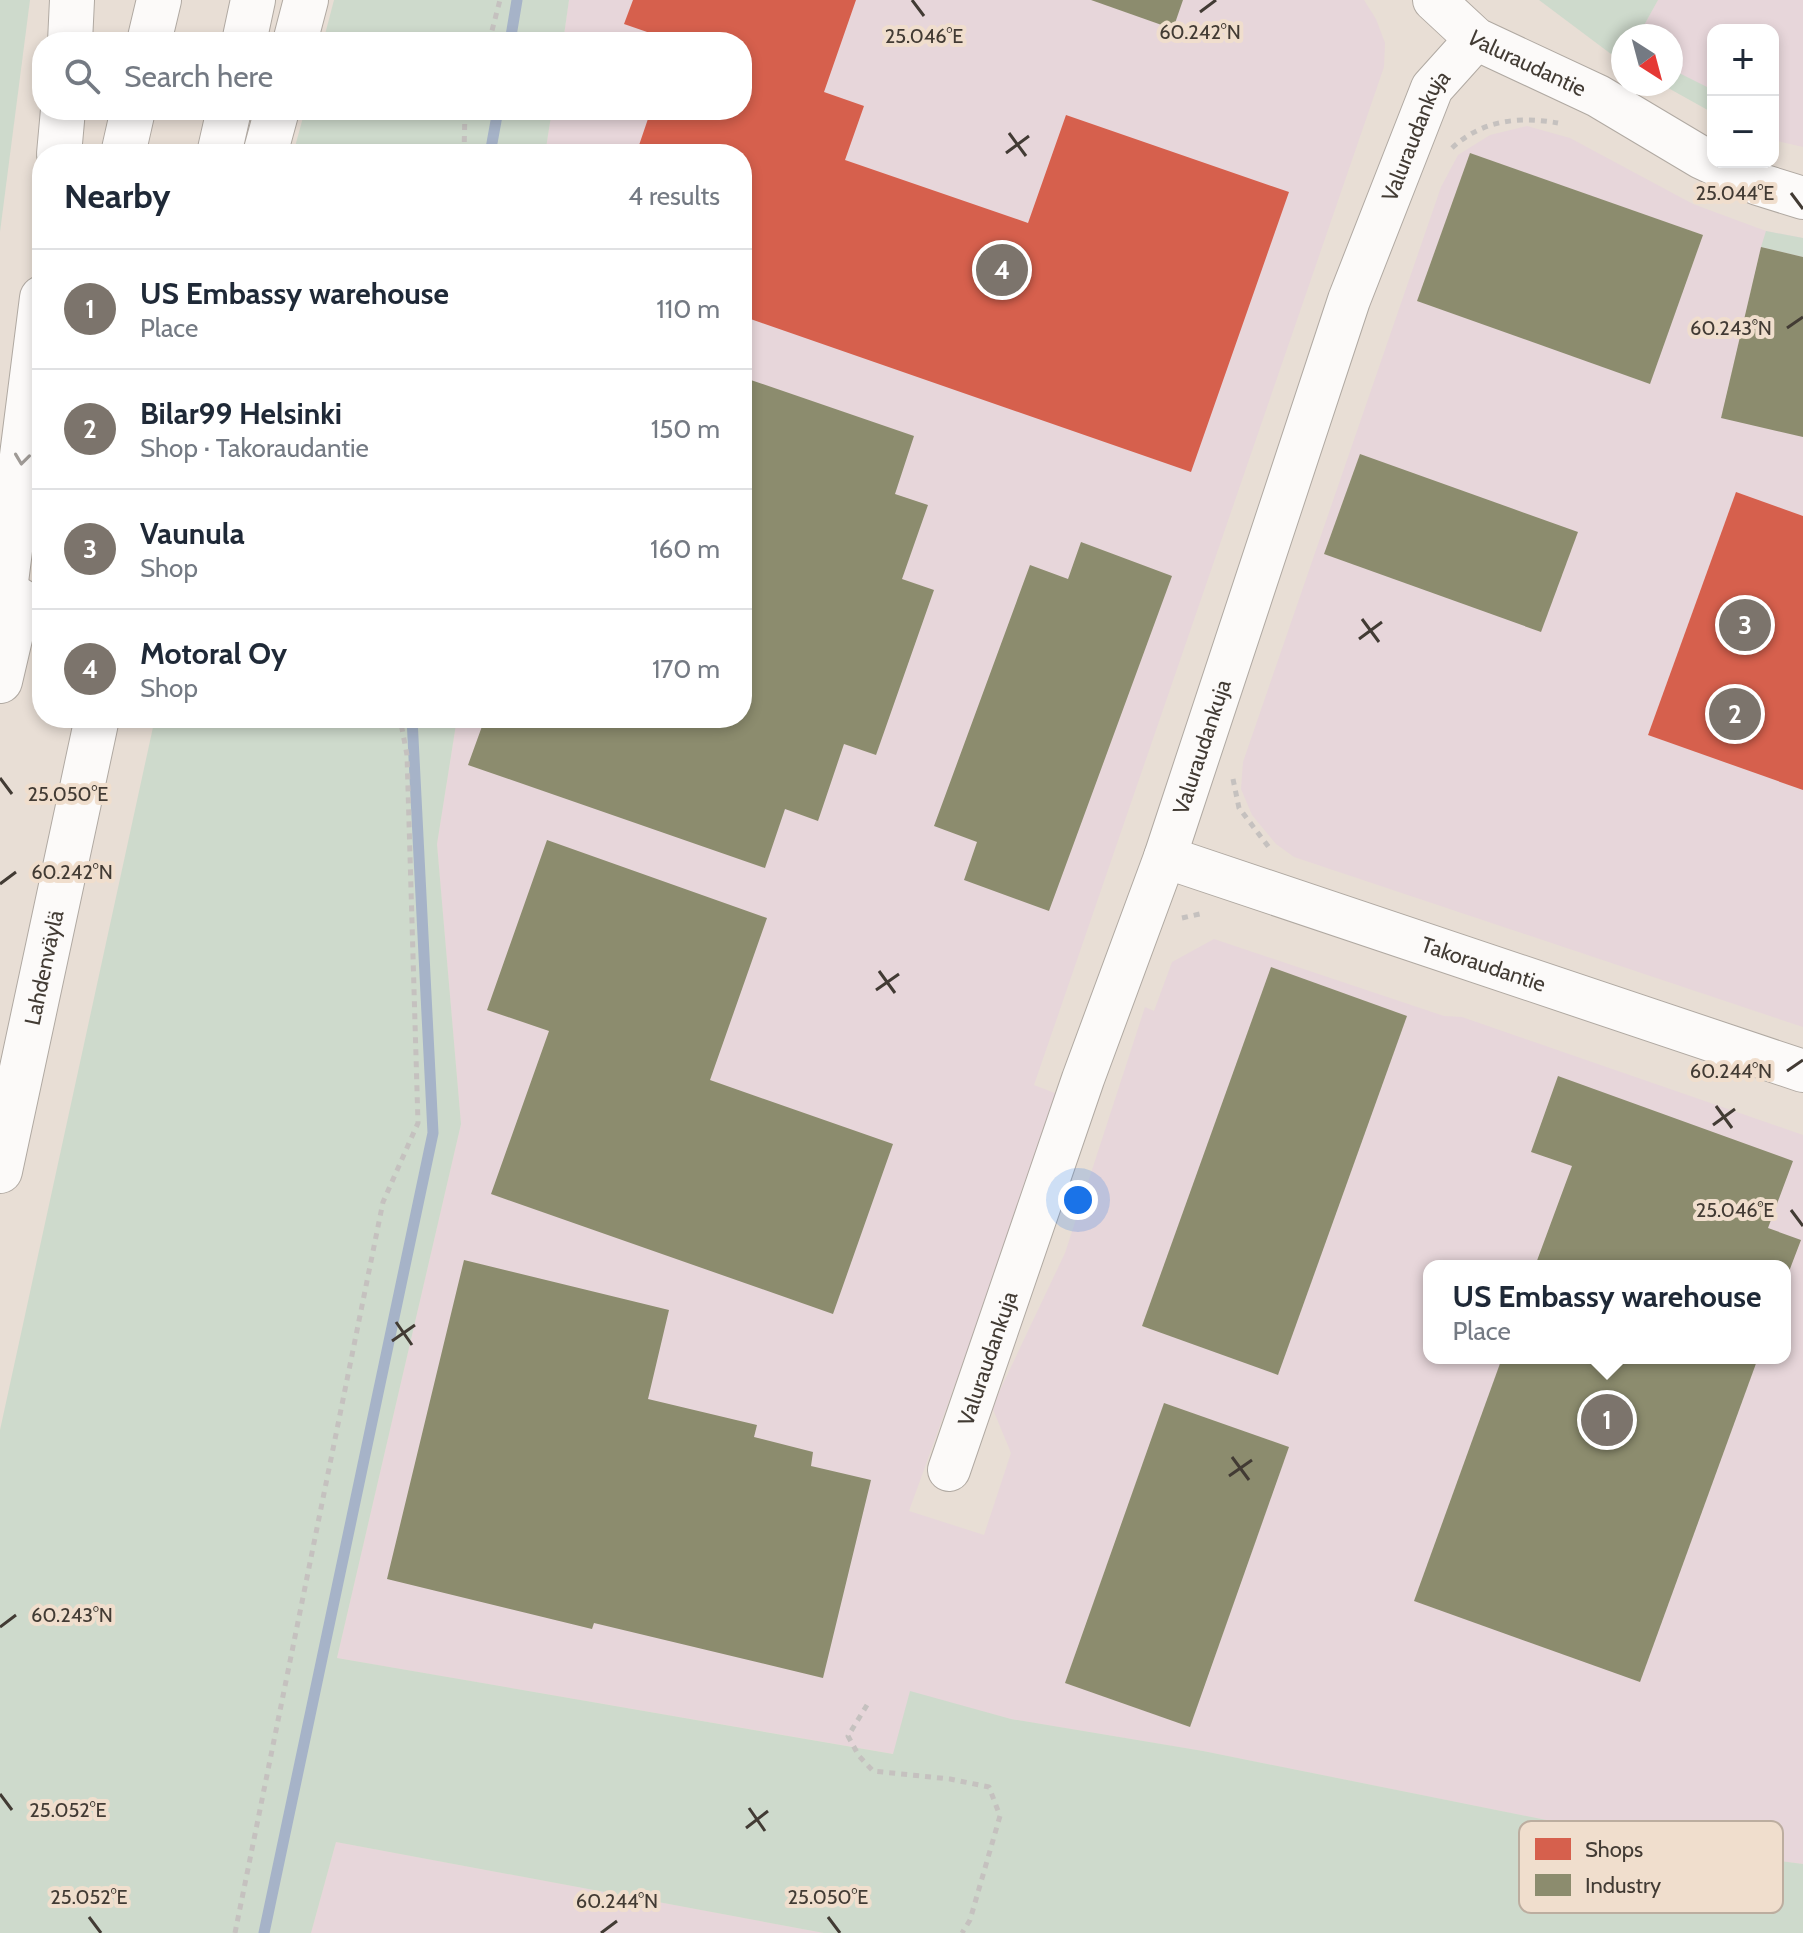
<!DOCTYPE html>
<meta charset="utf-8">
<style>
:root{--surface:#fff;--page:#f6f6f7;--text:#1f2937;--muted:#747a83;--line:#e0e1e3;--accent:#7c746c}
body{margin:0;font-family:Cabin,sans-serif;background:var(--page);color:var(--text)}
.controls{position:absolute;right:24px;top:24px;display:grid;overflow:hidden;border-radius:16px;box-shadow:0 4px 12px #0003}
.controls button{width:72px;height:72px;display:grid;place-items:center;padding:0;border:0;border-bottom:2px solid var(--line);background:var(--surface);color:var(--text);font:40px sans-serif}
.compass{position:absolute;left:1611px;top:24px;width:72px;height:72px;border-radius:50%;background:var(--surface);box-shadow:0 4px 12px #0003;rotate:144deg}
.you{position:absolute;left:1078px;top:1200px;width:28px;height:28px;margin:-20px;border:6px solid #fff;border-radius:50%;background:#1a73e8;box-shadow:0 0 0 12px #1a73e833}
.badge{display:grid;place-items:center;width:52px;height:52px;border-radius:50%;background:var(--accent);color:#fff;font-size:26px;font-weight:700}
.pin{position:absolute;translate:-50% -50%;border:4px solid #fff;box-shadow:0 2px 8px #0006}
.popup{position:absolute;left:1423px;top:1260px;width:368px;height:104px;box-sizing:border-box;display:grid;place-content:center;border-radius:16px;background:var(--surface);filter:drop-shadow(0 2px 6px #0005);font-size:26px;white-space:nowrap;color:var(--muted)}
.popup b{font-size:30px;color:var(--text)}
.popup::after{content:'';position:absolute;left:50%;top:100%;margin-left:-16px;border:16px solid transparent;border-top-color:var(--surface)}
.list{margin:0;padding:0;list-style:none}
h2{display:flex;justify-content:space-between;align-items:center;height:104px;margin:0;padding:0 32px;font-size:34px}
h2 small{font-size:26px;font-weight:400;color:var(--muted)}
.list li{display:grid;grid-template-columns:52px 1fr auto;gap:24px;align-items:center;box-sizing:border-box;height:120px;padding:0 32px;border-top:2px solid var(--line)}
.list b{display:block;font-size:30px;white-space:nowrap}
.list p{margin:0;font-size:26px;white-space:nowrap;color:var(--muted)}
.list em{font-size:26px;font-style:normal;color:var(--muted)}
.icon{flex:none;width:44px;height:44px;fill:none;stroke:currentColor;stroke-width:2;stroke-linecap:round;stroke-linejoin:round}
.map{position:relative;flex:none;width:1803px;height:1933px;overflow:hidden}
.search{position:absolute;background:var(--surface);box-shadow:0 4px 12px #0003;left:32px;top:32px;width:720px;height:88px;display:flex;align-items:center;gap:20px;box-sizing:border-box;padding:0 28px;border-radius:32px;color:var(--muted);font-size:30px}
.panel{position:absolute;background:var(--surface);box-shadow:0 4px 12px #0003;left:32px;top:144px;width:720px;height:584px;border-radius:32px}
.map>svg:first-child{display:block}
.industrial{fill:#e7d6da;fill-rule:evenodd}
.green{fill:#cedacc}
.shops{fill:#d6604d}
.industry{fill:#8c8c6e}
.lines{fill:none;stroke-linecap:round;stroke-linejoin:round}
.stream{stroke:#a6b3c8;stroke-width:11}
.minor-casing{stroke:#b0a9a2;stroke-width:44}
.highway-casing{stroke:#b0a9a2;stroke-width:46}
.path{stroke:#c5c1bf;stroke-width:5;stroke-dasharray:6 6;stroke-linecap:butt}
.minor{stroke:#fcfaf9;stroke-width:42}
.highway{stroke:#fcfaf9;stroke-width:44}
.oneway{stroke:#9f9a96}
.ticks{fill:none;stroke:#423b34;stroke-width:3}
.labels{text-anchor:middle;stroke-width:8;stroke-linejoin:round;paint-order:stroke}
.street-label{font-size:22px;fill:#423b34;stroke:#f0decd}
.key{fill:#f0decd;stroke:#bcad9f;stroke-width:2}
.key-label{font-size:22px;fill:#423b34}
.ticks-label{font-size:20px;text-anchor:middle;fill:#423b34;stroke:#f0decd;stroke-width:8;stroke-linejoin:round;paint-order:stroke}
</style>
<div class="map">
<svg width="1803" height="1933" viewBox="0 0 1803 1933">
<rect width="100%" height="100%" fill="#e8ded5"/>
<g class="industrial">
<path d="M569 0H1364L1376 19 1385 43 1384 67 1034 1085 1060 1095 909 1511 984 1535 1011 1453 992 1407 1065 1253 1145 1007 1154 1011 1172 962 1214 939 1444 1016 1462 1017 1803 1135V1864L1700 1851 1203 1751 1011 1719 910 1692 894 1754 337 1658 461 1124 437 844 457 718H742V154H545L552 110H742V42H563ZM1429 1266H1785V1358H1429Z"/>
<path d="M1658 0H1803V147L1773 140V30H1713V112L1671 84V36H1638Z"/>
<path d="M1527 126 1570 138 1693 204 1766 231 1803 238V1027L1294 857 1276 844 1252 815 1241 789 1243 762 1441 187 1458 155 1490 135Z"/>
<path d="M336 1842 824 1933H311Z"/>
</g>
<g class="green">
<path d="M0 0H30L0 232Z"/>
<path d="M334 0H569L563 42H323Z"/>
<path d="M1539 0H1658L1638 36H1623V63Z"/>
<path d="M1671 69 1713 90V113L1661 84H1671Z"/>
<path d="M305 110H552L545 154H293Z"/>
<path d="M1766 231 1803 238V257L1761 247Z"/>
<path d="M155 718H457L437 844 461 1124 337 1658 893 1754 910 1691 1011 1719 1203 1751 1700 1851 1803 1864V1933H824L336 1842 311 1933H0V1430Z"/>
</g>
<g class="shops">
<path d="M633 0H856L824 92 864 106 845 160 1028 223 1066 115 1289 192 1191 472 742 316V154H636L651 110H742V42H676L624 24Z"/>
<path d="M1736 492 1803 516V790L1648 735Z"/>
</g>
<g class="industry">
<path d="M1091 0H1183L1173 29Z"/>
<path d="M1470 153 1703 235 1650 384 1417 301Z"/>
<path d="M1761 247 1803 257V437L1721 418Z"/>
<path d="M742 377 914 436 895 494 928 505 902 579 934 590 876 755 844 744 818 821 785 809 765 868 468 765 485 718H742Z"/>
<path d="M1360 454 1578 532 1541 632 1324 554Z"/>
<path d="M1081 542 1172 576 1049 911 964 880 977 842 934 826 1030 565 1068 579Z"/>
<path d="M547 840 767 918 710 1080 893 1144 833 1314 491 1194 549 1031 487 1010Z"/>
<path d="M1271 967 1407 1016 1278 1375 1142 1326Z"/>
<path d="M1558 1076 1793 1161 1768 1228 1801 1240 1785 1282V1266H1535L1572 1166 1531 1152Z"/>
<path d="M464 1260 669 1310 648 1399 757 1425 754 1437 813 1452 811 1466 871 1480 823 1678 594 1623 592 1629 387 1579Z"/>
<path d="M1502 1358H1758L1640 1682 1414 1601Z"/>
<path d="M1164 1403 1289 1447 1190 1727 1065 1683Z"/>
</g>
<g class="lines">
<g class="stream">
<path d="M510 42 517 0"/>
<path d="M490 154 498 110"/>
<path d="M264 1933 433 1133 412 718"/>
</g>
<g class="minor-casing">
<g id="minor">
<path id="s1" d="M1434 0 1476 39 1598 96 1702 158 1758 184 1803 198"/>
<path id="s2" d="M1165 857 1803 1071"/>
<path id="s3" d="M949 1470 1083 1079 1165 857 1349 300 1432 88 1476 39"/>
</g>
</g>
<g class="highway-casing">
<g id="highway">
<path d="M70 42 72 0"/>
<path d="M149 42 159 0"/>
<path d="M244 42 253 0"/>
<path d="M295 42 306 0"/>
<path d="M59 154 63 110"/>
<path d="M123 154 133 110"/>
<path d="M219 154 229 110"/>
<path d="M265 154 277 110"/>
<path d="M0 629 42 298"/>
<path d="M0 681 19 600"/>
<path id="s4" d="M0 1171 97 718"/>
</g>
</g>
<g class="path">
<path d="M489 42 500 0"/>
<path d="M1452 148C1482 120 1519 116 1558 123"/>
<path d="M464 154 465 110"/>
<path d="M1233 779 1239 808 1271 850"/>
<path d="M1182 918 1204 913"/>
<path d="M867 1705 848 1736 859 1756 873 1771 950 1779 989 1787 1000 1816 970 1920 962 1933"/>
<path d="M235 1933 383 1202 418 1123 407 755 400 718"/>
</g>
<use href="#minor" class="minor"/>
<use href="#highway" class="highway"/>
</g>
<defs><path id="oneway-chevron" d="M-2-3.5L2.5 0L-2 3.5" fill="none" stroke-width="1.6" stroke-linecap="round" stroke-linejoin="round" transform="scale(2)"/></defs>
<use class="oneway" href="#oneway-chevron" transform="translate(22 459) rotate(97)"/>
<path class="ticks" d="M912 0 924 16M1200 12 1216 0M1009 133 1026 156M1006 153 1029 136M1791 193 1803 209M1787 328 1803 317M1362 619 1379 642M1359 639 1382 622M0 778 12 794M0 884 16 872M879 971 895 993M876 990 899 974M1787 1071 1803 1060M1716 1106 1732 1128M1713 1125 1735 1109M1791 1210 1803 1226M396 1322 412 1345M392 1341 415 1325M1232 1457 1249 1480M1229 1476 1252 1460M0 1627 16 1615M0 1794 12 1810M749 1808 765 1831M746 1828 768 1811M89 1917 101 1933M828 1917 840 1933M601 1933 617 1921"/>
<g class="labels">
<g class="street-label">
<text dy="8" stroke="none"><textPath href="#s1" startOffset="114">Valuraudantie</textPath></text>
<text dy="8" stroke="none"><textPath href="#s3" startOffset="1414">Valuraudankuja</textPath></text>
<text dy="8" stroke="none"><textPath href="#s3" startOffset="766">Valuraudankuja</textPath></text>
<text dy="8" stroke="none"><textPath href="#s2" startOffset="336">Takoraudantie</textPath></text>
<text dy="8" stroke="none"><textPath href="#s4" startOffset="208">Lahdenväylä</textPath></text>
<text dy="8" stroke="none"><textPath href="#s3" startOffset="118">Valuraudankuja</textPath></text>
</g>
</g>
<rect x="1519" y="1821" width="264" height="92" rx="12" class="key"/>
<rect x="1535" y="1838" width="36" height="22" fill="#d6604d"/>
<rect x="1535" y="1874" width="36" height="22" fill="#8c8c6e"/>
<g class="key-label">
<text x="1585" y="1857">Shops</text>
<text x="1585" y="1893">Industry</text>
</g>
<g class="ticks-label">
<text x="1200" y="39">60.242°N</text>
<text x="924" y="43">25.046°E</text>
<text x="1735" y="200">25.044°E</text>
<text x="1731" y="335">60.243°N</text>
<text x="68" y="801">25.050°E</text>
<text x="72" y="879">60.242°N</text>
<text x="1731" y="1078">60.244°N</text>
<text x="1735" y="1217">25.046°E</text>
<text x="72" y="1622">60.243°N</text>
<text x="68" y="1817">25.052°E</text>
<text x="89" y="1904">25.052°E</text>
<text x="828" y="1904">25.050°E</text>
<text x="617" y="1908">60.244°N</text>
</g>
</svg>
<div class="controls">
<button>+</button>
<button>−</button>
</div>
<svg class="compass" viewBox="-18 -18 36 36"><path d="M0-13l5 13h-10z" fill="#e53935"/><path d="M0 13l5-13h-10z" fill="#747a83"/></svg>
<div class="you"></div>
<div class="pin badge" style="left:1607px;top:1420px">1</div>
<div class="popup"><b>US Embassy warehouse</b>Place</div>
<div class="pin badge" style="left:1735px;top:714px">2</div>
<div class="pin badge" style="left:1745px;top:625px">3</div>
<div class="pin badge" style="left:1002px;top:270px">4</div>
<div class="search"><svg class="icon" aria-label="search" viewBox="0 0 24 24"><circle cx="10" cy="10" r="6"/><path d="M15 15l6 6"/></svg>Search here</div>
<section class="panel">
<h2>Nearby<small>4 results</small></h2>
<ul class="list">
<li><span class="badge">1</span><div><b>US Embassy warehouse</b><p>Place</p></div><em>110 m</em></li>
<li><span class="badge">2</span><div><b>Bilar99 Helsinki</b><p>Shop · Takoraudantie</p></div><em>150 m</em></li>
<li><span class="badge">3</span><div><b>Vaunula</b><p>Shop</p></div><em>160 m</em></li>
<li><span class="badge">4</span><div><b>Motoral Oy</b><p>Shop</p></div><em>170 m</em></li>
</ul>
</section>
</div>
